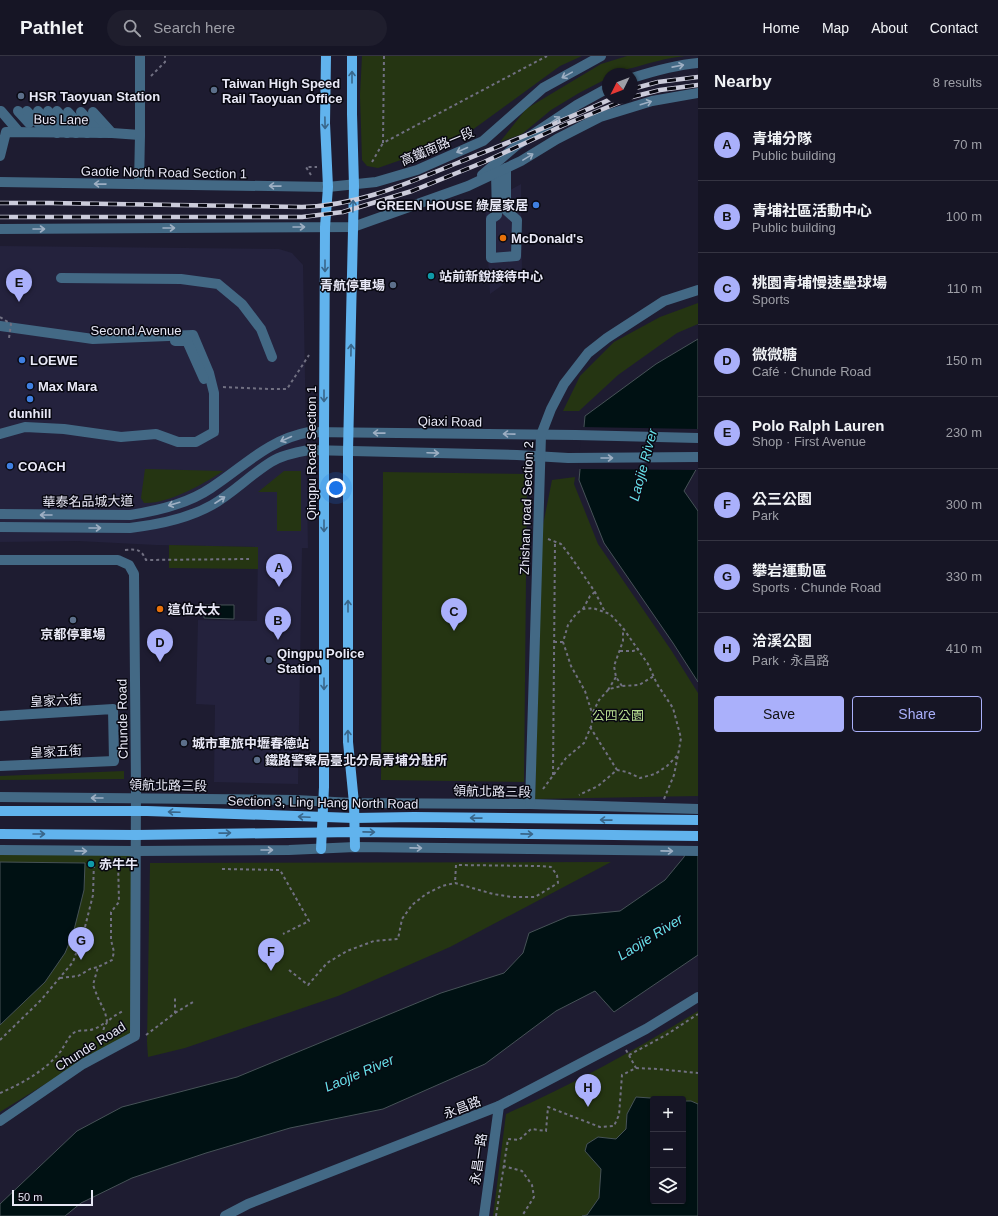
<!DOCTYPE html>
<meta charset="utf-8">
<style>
:root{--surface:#161525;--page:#1f1e2d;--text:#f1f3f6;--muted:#9e9fa7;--line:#353442;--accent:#aab0fb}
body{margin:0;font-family:Helvetica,"Noto Sans TC",sans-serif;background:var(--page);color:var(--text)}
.controls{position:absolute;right:12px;bottom:12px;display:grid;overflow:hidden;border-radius:4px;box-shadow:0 1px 3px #0004}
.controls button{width:36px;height:36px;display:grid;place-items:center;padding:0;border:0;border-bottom:1px solid var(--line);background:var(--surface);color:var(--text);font:20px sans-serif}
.compass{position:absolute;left:602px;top:12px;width:36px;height:36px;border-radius:50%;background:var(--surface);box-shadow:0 1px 3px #0004;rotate:228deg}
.scale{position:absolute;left:12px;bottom:10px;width:81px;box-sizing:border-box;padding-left:4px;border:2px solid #e8e8f6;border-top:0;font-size:11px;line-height:14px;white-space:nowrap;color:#e8e8f6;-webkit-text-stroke:3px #080811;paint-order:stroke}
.you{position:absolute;left:336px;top:432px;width:14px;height:14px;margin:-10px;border:3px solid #fff;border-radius:50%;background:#1a73e8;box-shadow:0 0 0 6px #1a73e833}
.badge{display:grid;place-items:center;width:26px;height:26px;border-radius:50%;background:var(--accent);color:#111;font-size:13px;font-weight:700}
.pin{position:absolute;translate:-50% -33px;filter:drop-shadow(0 1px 2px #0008)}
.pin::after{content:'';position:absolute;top:21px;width:14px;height:12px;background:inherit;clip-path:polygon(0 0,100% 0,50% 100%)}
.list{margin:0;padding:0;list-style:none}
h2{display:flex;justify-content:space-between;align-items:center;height:52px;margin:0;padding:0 16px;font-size:17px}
h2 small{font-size:13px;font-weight:400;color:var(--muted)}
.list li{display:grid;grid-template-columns:26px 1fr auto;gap:12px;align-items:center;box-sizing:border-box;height:72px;padding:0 16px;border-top:1px solid var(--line)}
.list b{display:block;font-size:15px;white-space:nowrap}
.list p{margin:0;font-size:13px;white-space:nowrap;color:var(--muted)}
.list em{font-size:13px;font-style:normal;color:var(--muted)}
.actions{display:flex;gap:8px;padding:12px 16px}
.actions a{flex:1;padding:9px 0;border:1px solid var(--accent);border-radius:4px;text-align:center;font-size:14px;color:var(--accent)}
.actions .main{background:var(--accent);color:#111}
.icon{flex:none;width:22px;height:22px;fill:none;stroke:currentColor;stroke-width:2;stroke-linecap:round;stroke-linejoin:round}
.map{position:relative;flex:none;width:698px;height:1160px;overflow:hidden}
header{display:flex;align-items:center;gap:24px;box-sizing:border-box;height:56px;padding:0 20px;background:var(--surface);border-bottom:1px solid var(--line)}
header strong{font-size:19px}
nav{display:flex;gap:22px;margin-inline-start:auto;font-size:14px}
.search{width:280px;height:36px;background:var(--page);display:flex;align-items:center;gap:10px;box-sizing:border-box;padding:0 14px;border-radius:22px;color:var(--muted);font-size:15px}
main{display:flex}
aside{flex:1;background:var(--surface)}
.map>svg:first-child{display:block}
.built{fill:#24223d}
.green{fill:#253512;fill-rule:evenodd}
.water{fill:#001113;stroke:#465257}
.pier{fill:#1e1c31}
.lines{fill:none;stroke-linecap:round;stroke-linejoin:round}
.path{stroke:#717082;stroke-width:2;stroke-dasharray:3 3;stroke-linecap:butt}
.minor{stroke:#436985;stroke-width:10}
.major{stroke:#61b3ed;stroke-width:10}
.rail-casing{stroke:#cbcbda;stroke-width:4.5}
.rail{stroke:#080811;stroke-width:3;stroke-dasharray:9;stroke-linecap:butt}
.path-bridge{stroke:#717082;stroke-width:2;stroke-dasharray:3 3;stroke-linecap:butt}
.oneway{stroke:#9eafc3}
.oneway2{stroke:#39668a}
.service-dot{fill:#5c6f8a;stroke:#080811;stroke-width:1.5}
.shop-dot{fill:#3f7fe0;stroke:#080811;stroke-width:1.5}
.food-dot{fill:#e8710a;stroke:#080811;stroke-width:1.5}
.culture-dot{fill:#0f9aa8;stroke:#080811;stroke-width:1.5}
.labels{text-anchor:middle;stroke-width:3;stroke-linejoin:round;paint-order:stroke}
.poi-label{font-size:13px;font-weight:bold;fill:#e8e8f6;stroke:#080811;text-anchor:start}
.street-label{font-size:13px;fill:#e8e8f6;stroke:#080811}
.park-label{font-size:13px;fill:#b6dc90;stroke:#080811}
.water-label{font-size:14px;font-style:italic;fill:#67dfe8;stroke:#080811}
</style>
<header>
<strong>Pathlet</strong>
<div class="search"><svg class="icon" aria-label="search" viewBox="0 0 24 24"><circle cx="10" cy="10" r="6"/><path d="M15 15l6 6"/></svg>Search here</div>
<nav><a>Home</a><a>Map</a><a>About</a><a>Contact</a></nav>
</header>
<main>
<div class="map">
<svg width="698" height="1160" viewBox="0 0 698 1160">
<rect width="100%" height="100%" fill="#1e1c31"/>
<g class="built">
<path d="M521 128 522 215 490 238 485 148Z"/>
<path d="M0 190 279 193 292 197 303 209 308 492H302L298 728 214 726 215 649 196 648 198 564 257 565 258 491 156 489 78 485 0 486Z"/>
</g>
<g class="green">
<path d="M362 0H582L560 10 464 80 418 98 378 112 367 110 362 104 360 39Z"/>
<path d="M627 0H685C666 2 650 7 632 12 623 14 617 18 608 18V22L579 37 551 54 522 78 500 86 526 53 601 8Z"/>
<path d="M698 247V268L677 277 618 319 579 355H563L580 320 614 286 660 261Z"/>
<path d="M145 413 223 415C204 428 168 448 144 447L141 442Z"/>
<path d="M284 415H301V475H277V436H258Z"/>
<path d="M383 416 527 418 524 726 381 724Z"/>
<path d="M575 421 574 428 598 488 671 594 698 637V740L535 743 542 474 552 424Z"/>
<path d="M169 489 258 491V513L169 512Z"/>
<path d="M124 715V723L0 724V720Z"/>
<path d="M0 797 133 799V978L71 1012 0 1056Z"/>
<path d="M611 806 450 891 338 940 185 992 148 1001 147 986 150 807Z"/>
<path d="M698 955V1160H493L506 1058C572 1029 637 993 698 955ZM653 1043H683V1145H653Z"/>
</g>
<g class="water">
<path d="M698 283V410L684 435 698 455V626L673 587 604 487 579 424 585 360 656 308Z"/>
<path d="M205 549H234V563L204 562Z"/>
<path d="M698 765V899L614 956 595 935 556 955 485 1008 383 1053 290 1072 206 1097 132 1122 81 1147 65 1160H0V1148L77 1075 122 1051 237 1021 441 937 504 917 523 897 529 877 569 860 620 855 665 824 684 801Z"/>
<path d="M0 806 85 807 84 834 73 878 65 897 45 926 0 969Z"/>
<path d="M636 1041 665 1043H653V1145H683V1045H691L698 1048V1160H582L587 1159 599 1142 601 1113 585 1095 587 1088 598 1081 616 1083 626 1073 627 1058Z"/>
</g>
<g class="pier">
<path d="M582 371 698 373V414L578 413Z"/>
<path d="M698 763V799H683L696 764Z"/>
</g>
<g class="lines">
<g class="path">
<path d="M384 0 383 87 547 0"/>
<path d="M151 20 165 6V0"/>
<path d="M372 106 383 87"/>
<path d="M311 119 306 111H317"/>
<path d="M223 331 268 333H287L309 299"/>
<path d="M548 483 561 488 571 501 595 536 605 556"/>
<path d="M125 494C137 493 141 493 146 504L249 503"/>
<path d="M583 553 590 540 595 536"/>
<path d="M554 586H563"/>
<path d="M620 595H633L639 593"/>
<path d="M622 630 616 621 614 610 623 585V573"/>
<path d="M608 634 616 621"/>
<path d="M593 656 599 644 609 633 622 630 639 629 654 620"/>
<path d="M590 671 617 714"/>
<path d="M553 719 555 485"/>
<path d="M543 733 566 702 584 687 592 668V657L585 635 571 610 563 586 568 569 576 558 583 553 593 552 610 558 623 572 648 608 657 628 673 652 681 682 678 699 667 710 655 718 640 722 627 716 617 714 598 730 579 739"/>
<path d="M664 743 674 719 678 699"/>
<path d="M222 813 280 814 309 865 283 878"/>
<path d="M289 914 308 929 327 907 347 895 374 885 398 883 402 863 412 849 426 838 442 830 455 827 493 838 512 841H535L558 827 557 819 551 811 539 810 456 809 455 827"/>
<path d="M60 922 78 920 90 913 98 911"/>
<path d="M175 957 193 946"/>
<path d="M146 979 175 957V941"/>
<path d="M0 984 41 944 73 906 84 875 93 839 94 805"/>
<path d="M102 986C102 968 108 963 123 955"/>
<path d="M626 994 636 1012"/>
<path d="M629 999 666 979 698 958"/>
<path d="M0 1037C23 1027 45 1015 61 995 64 990 67 984 71 979 78 972 86 976 94 973 99 971 103 968 107 965L105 956 98 942 93 929 98 911 112 904 114 896 111 884V856L119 846 118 805"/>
<path d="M503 1110 522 1115 532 1129 534 1141 522 1160"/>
<path d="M496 1160 508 1083 519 1084 531 1073 546 1075 548 1051 600 1071 614 1070 619 1059 622 1019 636 1012 657 1013 698 1017"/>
</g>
<g class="minor">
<path d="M632 22C654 15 675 9 698 7"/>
<path d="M1 55 19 76"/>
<path d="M18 55 29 67"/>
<path d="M27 55 46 76"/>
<path d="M38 55 57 77"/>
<path d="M48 55 67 77"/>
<path d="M57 55 76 77"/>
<path d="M68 56 87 77"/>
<path d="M81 56 100 77"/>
<path d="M93 56 112 77"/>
<path d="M0 100 6 76 112 77 140 79"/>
<path d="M496 117 497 159 491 163V202L516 200 517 164 506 154V112"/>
<path d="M482 119 517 89 577 49 608 32"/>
<path d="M0 126 328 131 376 126 417 114 483 85 543 32 601 0"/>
<path d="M139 128 140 79V0"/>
<path d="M0 173 353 171 468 130 521 105 557 83 600 61 652 45 698 37"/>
<path d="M61 222 181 223 218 228 242 248 261 273 272 301"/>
<path d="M0 270 93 283 193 279 209 317 214 337V376L196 386H178L156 378 121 381 64 373 25 371 0 378"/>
<path d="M175 285H187L204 323"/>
<path d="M0 458 130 459C157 455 189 447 211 432 245 410 267 384 309 376L576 379 698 382"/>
<path d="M0 471 130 472C156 469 189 462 212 449 233 437 250 419 271 406 282 399 297 396 309 394L517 399 568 402 698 401"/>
<path d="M0 504H118L129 509 134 518 136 730 135 980 83 1008 0 1065"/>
<path d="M0 660 113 653 114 705 0 710"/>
<path d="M0 741 295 744 354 747 530 748 698 753"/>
<path d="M530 748 541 379 551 353 564 328 588 297 607 282 664 245 698 234"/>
<path d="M0 794 135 795 289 794 355 791 698 795"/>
<path d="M225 1160 248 1148 499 1050 646 973 698 941"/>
<path d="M484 1160 499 1050"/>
</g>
<g class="major">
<path d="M352 0V58L354 130 348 395V686L354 747 355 791"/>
<path d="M0 755H147L354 762 414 761 698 764"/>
<path d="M0 778 136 779 354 776 698 780"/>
<path d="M321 793 324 731V376L325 171 328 131 325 67 326 0"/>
</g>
<g class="rail-casing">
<g id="rail">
<path d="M632 33 658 26 698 21"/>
<path d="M632 41 660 34 698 29"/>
<path d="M0 147H49L302 151C359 150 410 126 462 105 512 85 563 65 613 42"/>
<path d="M0 161H302L343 156 412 135 484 106 564 69 630 42"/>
</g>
</g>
<use href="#rail" class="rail"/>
<path class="path-bridge" d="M0 261 11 268 9 282"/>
</g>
<defs><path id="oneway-shaft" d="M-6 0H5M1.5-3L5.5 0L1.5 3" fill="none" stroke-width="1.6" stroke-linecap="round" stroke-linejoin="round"/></defs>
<g class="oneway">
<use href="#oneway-shaft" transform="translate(678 10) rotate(-11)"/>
<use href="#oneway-shaft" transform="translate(567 19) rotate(151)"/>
<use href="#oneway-shaft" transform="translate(646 47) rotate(-17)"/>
<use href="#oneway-shaft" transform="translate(555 64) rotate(-34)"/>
<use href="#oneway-shaft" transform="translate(462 94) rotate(156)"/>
<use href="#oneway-shaft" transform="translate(528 101) rotate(-31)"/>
<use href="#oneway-shaft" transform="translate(100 128) rotate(-179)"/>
<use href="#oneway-shaft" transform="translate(275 130) rotate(-179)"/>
<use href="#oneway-shaft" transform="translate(299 171)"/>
<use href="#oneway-shaft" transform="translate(169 172)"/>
<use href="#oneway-shaft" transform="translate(39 173)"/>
<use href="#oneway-shaft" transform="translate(379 377) rotate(-179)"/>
<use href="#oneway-shaft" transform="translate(509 378) rotate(-179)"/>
<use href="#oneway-shaft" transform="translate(286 383) rotate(156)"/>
<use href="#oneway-shaft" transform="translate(433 397) rotate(2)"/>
<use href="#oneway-shaft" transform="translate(607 402)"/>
<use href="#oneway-shaft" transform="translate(220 444) rotate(-33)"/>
<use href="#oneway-shaft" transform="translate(174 448) rotate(164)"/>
<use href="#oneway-shaft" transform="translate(46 459) rotate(-180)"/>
<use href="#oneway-shaft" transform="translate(95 472)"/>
<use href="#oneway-shaft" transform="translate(97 742) rotate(-180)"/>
<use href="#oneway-shaft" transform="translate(416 792) rotate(1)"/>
<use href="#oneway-shaft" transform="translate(267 794)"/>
<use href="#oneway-shaft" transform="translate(81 795) rotate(1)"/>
<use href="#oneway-shaft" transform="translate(667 795) rotate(1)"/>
</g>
<g class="oneway2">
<use href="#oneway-shaft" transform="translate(352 21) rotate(-90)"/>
<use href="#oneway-shaft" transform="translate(325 67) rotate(89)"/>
<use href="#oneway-shaft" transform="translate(353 150) rotate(-89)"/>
<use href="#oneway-shaft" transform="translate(325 210) rotate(90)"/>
<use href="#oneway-shaft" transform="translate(351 294) rotate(-89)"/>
<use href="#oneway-shaft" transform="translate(324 340) rotate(90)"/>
<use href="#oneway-shaft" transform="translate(324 470) rotate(90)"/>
<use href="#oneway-shaft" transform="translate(348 550) rotate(-90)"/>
<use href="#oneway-shaft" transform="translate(324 628) rotate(90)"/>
<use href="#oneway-shaft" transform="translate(348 680) rotate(-91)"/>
<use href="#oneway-shaft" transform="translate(174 756) rotate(-178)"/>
<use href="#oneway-shaft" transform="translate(304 761) rotate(-177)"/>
<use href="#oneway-shaft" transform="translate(476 762) rotate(-179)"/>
<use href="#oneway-shaft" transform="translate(606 764) rotate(-179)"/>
<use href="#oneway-shaft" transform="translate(369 776) rotate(1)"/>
<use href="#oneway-shaft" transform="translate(225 777) rotate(-1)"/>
<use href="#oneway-shaft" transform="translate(39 778)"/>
<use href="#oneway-shaft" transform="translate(527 778) rotate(1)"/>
</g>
<g class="service-dot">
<circle cx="214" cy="34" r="4"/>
<circle cx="21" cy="40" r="4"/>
<circle cx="393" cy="229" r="4"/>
<circle cx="73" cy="564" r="4"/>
<circle cx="269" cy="604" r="4"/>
<circle cx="184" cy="687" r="4"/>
<circle cx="257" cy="704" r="4"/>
</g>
<g class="shop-dot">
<circle cx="536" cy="149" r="4"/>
<circle cx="22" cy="304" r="4"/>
<circle cx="30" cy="330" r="4"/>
<circle cx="30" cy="343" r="4"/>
<circle cx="10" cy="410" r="4"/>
</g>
<g class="food-dot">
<circle cx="503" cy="182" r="4"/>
<circle cx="160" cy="553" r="4"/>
</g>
<g class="culture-dot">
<circle cx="431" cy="220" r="4"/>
<circle cx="91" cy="808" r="4"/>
</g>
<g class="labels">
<g class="poi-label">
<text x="222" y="32">Taiwan High Speed<tspan x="222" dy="15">Rail Taoyuan Office</tspan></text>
<text x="29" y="45">HSR Taoyuan Station</text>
<text x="528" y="154" text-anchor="end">GREEN HOUSE 綠屋家居</text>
<text x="511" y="187">McDonald's</text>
<text x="439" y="225">站前新銳接待中心</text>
<text x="385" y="234" text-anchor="end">青航停車場</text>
<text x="30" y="309">LOEWE</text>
<text x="38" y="335">Max Mara</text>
<text x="30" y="362" text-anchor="middle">dunhill</text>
<text x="18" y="415">COACH</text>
<text x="168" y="558">這位太太</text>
<text x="73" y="583" text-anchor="middle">京都停車場</text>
<text x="277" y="602">Qingpu Police<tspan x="277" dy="15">Station</tspan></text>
<text x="192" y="692">城市車旅中壢春德站</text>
<text x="265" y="709">鐵路警察局臺北分局青埔分駐所</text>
<text x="99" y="813">赤牛牛</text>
</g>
<g class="street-label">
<text transform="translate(61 63) rotate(1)" y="5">Bus Lane</text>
<text transform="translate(437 90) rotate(-23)" y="5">高鐵南路一段</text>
<text transform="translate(164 116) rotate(1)" y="5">Gaotie North Road Section 1</text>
<text x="136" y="279">Second Avenue</text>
<text transform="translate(450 365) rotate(1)" y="5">Qiaxi Road</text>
<text transform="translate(311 397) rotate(-90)" y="5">Qingpu Road Section 1</text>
<text transform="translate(88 445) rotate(-1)" y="5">華泰名品城大道</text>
<text transform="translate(526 452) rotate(-88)" y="5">Zhishan road Section 2</text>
<text transform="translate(56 644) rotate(-3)" y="5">皇家六街</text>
<text transform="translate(122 663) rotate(-91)" y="5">Chunde Road</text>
<text transform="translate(56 695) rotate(-3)" y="5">皇家五街</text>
<text transform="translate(168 729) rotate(1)" y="5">領航北路三段</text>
<text transform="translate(492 735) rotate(1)" y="5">領航北路三段</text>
<text transform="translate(323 746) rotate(1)" y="5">Section 3, Ling Hang North Road</text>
<text transform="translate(90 990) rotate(-32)" y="5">Chunde Road</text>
<text transform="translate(462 1051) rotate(-21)" y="5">永昌路</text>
<text transform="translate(478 1103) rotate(-82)" y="5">永昌一路</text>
</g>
<g class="park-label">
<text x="618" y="664">公四公園</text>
</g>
<g class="water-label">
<text transform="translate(643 409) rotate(-75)" y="5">Laojie River</text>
<text transform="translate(650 881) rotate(-32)" y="5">Laojie River</text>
<text transform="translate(359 1017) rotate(-23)" y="5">Laojie River</text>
</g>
</g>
</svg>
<div class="controls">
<button>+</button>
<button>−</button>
<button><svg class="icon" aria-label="layers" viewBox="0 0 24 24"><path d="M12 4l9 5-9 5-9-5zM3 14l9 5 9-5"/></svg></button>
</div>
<svg class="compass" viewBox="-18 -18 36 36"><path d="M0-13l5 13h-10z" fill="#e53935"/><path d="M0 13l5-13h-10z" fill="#9e9fa7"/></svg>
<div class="scale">50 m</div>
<div class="you"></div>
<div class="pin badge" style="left:279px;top:531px">A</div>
<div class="pin badge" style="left:278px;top:584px">B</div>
<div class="pin badge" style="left:454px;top:575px">C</div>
<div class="pin badge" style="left:160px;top:606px">D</div>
<div class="pin badge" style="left:19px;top:246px">E</div>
<div class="pin badge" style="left:271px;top:915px">F</div>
<div class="pin badge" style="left:81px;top:904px">G</div>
<div class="pin badge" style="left:588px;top:1051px">H</div>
</div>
<aside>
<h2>Nearby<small>8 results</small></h2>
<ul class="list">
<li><span class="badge">A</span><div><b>青埔分隊</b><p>Public building</p></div><em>70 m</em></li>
<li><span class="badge">B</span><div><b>青埔社區活動中心</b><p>Public building</p></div><em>100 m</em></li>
<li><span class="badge">C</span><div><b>桃園青埔慢速壘球場</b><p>Sports</p></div><em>110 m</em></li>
<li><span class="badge">D</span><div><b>微微糖</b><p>Café · Chunde Road</p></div><em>150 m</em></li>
<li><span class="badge">E</span><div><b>Polo Ralph Lauren</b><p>Shop · First Avenue</p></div><em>230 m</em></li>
<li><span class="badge">F</span><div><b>公三公園</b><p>Park</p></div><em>300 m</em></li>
<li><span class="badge">G</span><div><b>攀岩運動區</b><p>Sports · Chunde Road</p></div><em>330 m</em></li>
<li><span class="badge">H</span><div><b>洽溪公園</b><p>Park · 永昌路</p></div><em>410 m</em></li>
</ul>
<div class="actions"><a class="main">Save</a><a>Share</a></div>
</aside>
</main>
